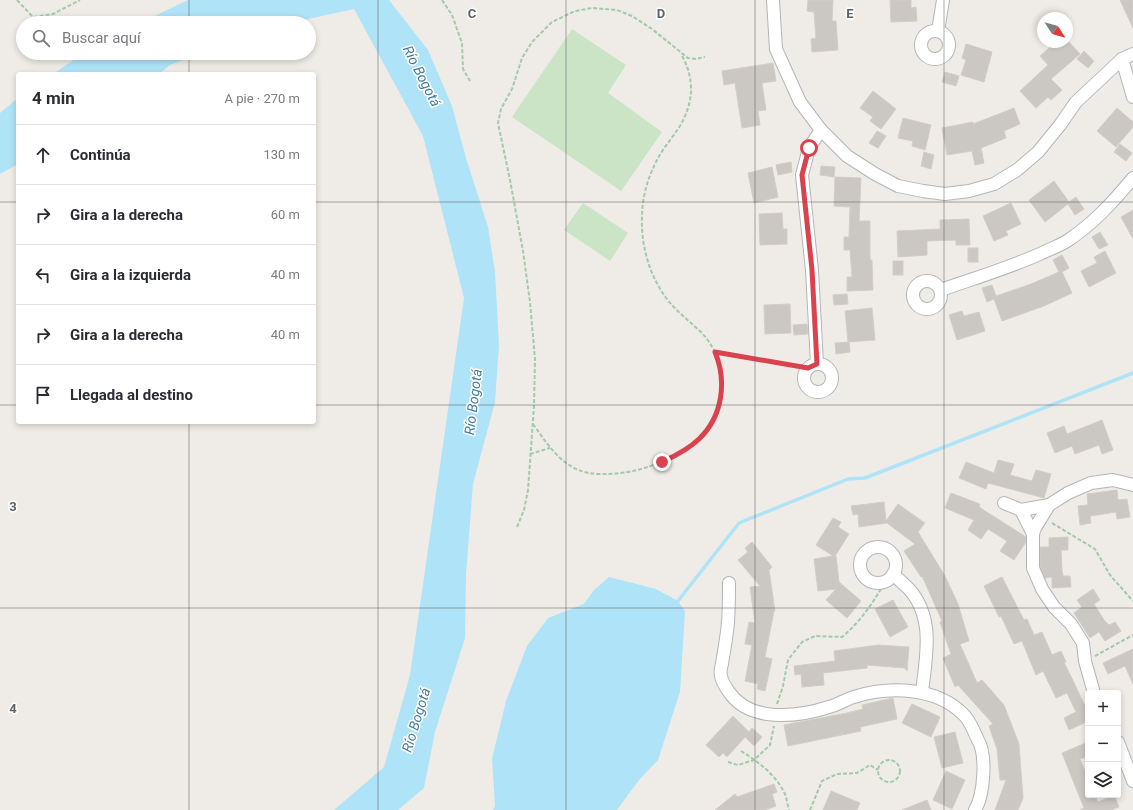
<!DOCTYPE html>
<html lang="es">
<meta charset="utf-8">
<style>
:root{--surface:#fff;--page:#f7f7f7;--text:#2b2b33;--muted:#7c7c81;--line:#e1e1e2}
body{margin:0;font-family:Roboto,sans-serif;background:var(--page);color:var(--text)}
.controls{position:absolute;right:12px;bottom:12px;display:grid;overflow:hidden;border-radius:4px;box-shadow:0 2px 6px #0003}
.controls button{width:36px;height:36px;display:grid;place-items:center;padding:0;border:0;border-bottom:1px solid var(--line);background:var(--surface);color:var(--text);font:20px sans-serif}
.compass{position:absolute;left:1037px;top:12px;width:36px;height:36px;border-radius:50%;background:var(--surface);box-shadow:0 2px 6px #0003;rotate:126deg}
.stop{position:absolute;width:12px;height:12px;margin:-9px;border:3px solid #d9434f;border-radius:50%;background:#fff}
.stop.end{background:#d9434f;border-color:#fff;box-shadow:0 1px 4px #0008}
.list{margin:0;padding:0;list-style:none}
h2{display:flex;justify-content:space-between;align-items:center;height:52px;margin:0;padding:0 16px;font-size:17px}
h2 small{font-size:13px;font-weight:400;color:var(--muted)}
.list li{display:grid;grid-template-columns:26px 1fr auto;gap:12px;align-items:center;box-sizing:border-box;height:60px;padding:0 16px;border-top:1px solid var(--line)}
.list b{display:block;font-size:15px;white-space:nowrap}
.list em{font-size:13px;font-style:normal;color:var(--muted)}
.icon{flex:none;width:22px;height:22px;fill:none;stroke:currentColor;stroke-width:2;stroke-linecap:round;stroke-linejoin:round}
.map{position:relative;flex:none;width:1133px;height:810px;overflow:hidden}
.search{position:absolute;background:var(--surface);box-shadow:0 2px 6px #0003;left:16px;top:16px;width:300px;height:44px;display:flex;align-items:center;gap:10px;box-sizing:border-box;padding:0 14px;border-radius:22px;color:var(--muted);font-size:15px}
.panel{position:absolute;background:var(--surface);box-shadow:0 2px 6px #0003;left:16px;top:72px;width:300px;height:352px;border-radius:4px}
.map>svg:first-child{display:block}
.green{fill:#cbe4c6}
.water{fill:#afe3f7}
.lines{fill:none;stroke-linecap:round;stroke-linejoin:round}
.stream{stroke:#afe3f7;stroke-width:3.5}
.building{fill:#cbc7c3;stroke:#d3cdc6}
.minor-casing{stroke:#b2b5b8;stroke-width:14}
.path{stroke:#a2caa8;stroke-width:2;stroke-dasharray:4 2;stroke-linecap:butt}
.minor{stroke:#fff;stroke-width:12}
.route{stroke:#d9434f;stroke-width:5}
.grid{fill:none;stroke:#5e6366;stroke-width:1;stroke-opacity:0.55}
.labels{text-anchor:middle;stroke-width:3;stroke-linejoin:round;paint-order:stroke}
.water-label{font-size:14px;font-style:italic;fill:#467b97;stroke:#fff}
.grid-label{font-size:13px;text-anchor:middle;font-weight:bold;fill:#5e6366;stroke:#fff;stroke-width:3;stroke-linejoin:round;paint-order:stroke}
</style>
<div class="map">
<svg width="1133" height="810" viewBox="0 0 1133 810">
<rect width="100%" height="100%" fill="#efece7"/>
<g class="green">
<path d="M572 29 626 65 608 93 662 132 621 191 512 117Z"/>
<path d="M583 203 628 233 610 261 564 230Z"/>
</g>
<g class="water">
<path d="M188 0H389L428 50 452 106 466 158 488 227 495 272 499 346 495 402 473 484 466 574 465 638 435 732 424 788 398 810H334L384 767 410 675 464 298 423 136 354 9 290 23H140Z"/>
<path d="M84 53H201L170 65 159 74H53Z"/>
<path d="M18 98V164L0 174V113Z"/>
<path d="M609 577 656 589 678 601 685 611 680 692 658 760 639 780 617 810H493L495 806 492 759 506 701 527 646 548 618 584 604 594 590Z"/>
</g>
<g class="lines">
<path class="stream" d="M678 601 739 523 848 479 865 478 1133 373"/>
</g>
<g class="building">
<path d="M808 0H833L832 21H836L838 50 812 52 811 39 816 38 814 12 807 11Z"/>
<path d="M890 0H911V8L916 7 917 21 891 22Z"/>
<path d="M1120 0H1133V28Z"/>
<path d="M1056 42H1069L1080 54 1051 79 1062 90 1051 100 1048 97 1036 108 1020 91 1048 65 1040 56Z"/>
<path d="M966 44 992 52 984 82 961 75 966 60 962 58Z"/>
<path d="M1084 51 1094 61 1088 68 1077 59Z"/>
<path d="M773 63 776 81 762 83 766 110 758 111 760 125 742 128 735 83 724 85 722 71Z"/>
<path d="M945 72 959 76 956 86 942 82Z"/>
<path d="M873 91 896 109 881 129 870 121 873 117 860 108Z"/>
<path d="M1014 108 1020 124 1004 131 1006 138 981 148 984 163 975 165 972 151 947 155 942 128 973 122V124Z"/>
<path d="M1117 108 1133 122V127L1116 147 1097 131Z"/>
<path d="M903 118 931 125 925 150 912 146 913 141 898 138Z"/>
<path d="M877 131 886 136 878 148 869 143Z"/>
<path d="M1120 144 1132 153 1126 161 1114 152Z"/>
<path d="M924 152 934 155 931 169 921 166Z"/>
<path d="M791 162 792 172 778 175 776 165Z"/>
<path d="M821 166 835 167 834 177 820 175Z"/>
<path d="M772 167 778 197 754 203 748 173Z"/>
<path d="M835 177 861 178 859 221H870V260H872L873 290 847 291V277H852L850 250H844V237H849L850 207 834 206Z"/>
<path d="M1054 181 1069 202 1076 197 1084 209 1075 215 1068 204 1045 222 1029 200Z"/>
<path d="M1011 203 1021 224 1006 231 1008 235 994 241 983 216Z"/>
<path d="M1133 210V239L1121 217Z"/>
<path d="M782 213 783 229H787V244L760 245 759 214Z"/>
<path d="M969 219 970 245H956V240L927 241V255L898 257 897 231 940 229V220Z"/>
<path d="M1100 232 1108 245 1099 249 1092 237Z"/>
<rect x="968" y="248" width="10" height="14"/>
<path d="M1105 251 1116 273 1089 287 1081 271 1097 263 1094 257Z"/>
<path d="M1062 255 1069 268 1062 272 1072 293 1044 306 1002 321 994 299 987 302 982 288 992 285 996 296 1031 284 1059 272 1053 260Z"/>
<rect x="893" y="261" width="10" height="14"/>
<path d="M847 294 848 304 834 305 833 295Z"/>
<path d="M790 304 791 333 765 334 764 305Z"/>
<path d="M872 308 875 340 848 342 845 311Z"/>
<path d="M962 311 964 316 979 312 985 331 957 340 949 315Z"/>
<path d="M807 324 808 334 794 335 793 325Z"/>
<path d="M849 342 850 352 836 354 835 343Z"/>
<path d="M1102 420 1113 450 1102 454 1099 445 1075 454 1072 446 1055 453 1047 433 1064 426 1067 434Z"/>
<path d="M998 460 1014 464 1010 475 1032 481 1036 470 1051 474 1044 498 988 483 986 489 959 478 966 462 994 473Z"/>
<path d="M1117 490 1118 500 1127 499 1130 517 1117 519 1116 512 1097 515 1090 516 1091 523 1080 525 1078 506 1088 505 1087 494Z"/>
<path d="M951 493 980 504 979 507 1026 537V542L1014 560 1000 551 1007 541 988 529 981 539 968 530 974 520 945 508Z"/>
<path d="M884 502 886 521 898 504 925 523 918 532 945 576 958 604 969 641 960 644 977 683 982 680 1004 705 1019 744 1023 798 1018 810H995L1006 780H1000L997 749 989 726 993 724 958 685 955 687 943 658 951 654 940 622 942 621 922 576 921 577 904 551 915 544 887 523 859 527 858 514 853 515 851 506Z"/>
<path d="M833 518 841 522 838 527 849 534 835 556H836L839 582 861 601 847 618 826 600 836 589 818 591 814 559 833 556 816 545Z"/>
<path d="M1068 537V550H1061L1062 570 1063 576H1070L1071 587 1052 588V577L1045 578 1040 566V547H1049V538Z"/>
<path d="M752 542 772 567 769 570 775 611H774L765 657 772 659 765 691 757 689 758 684 745 681 752 645 745 644 749 622 755 623 750 587 760 586 738 560 748 552 745 548Z"/>
<path d="M1002 577 1024 620 1027 619 1034 635 1042 632 1052 655 1061 651 1066 662H1064L1088 712V721L1069 730 1064 718 1076 712 1067 693 1056 698 1043 671 1036 675 1022 641 1014 644 1001 616 999 617 984 586Z"/>
<path d="M1093 589 1100 600 1094 604 1104 620 1109 625 1115 622 1121 631 1105 641 1099 632 1090 638 1074 613 1082 607 1077 600Z"/>
<path d="M893 600 908 627 890 637 875 609Z"/>
<path d="M878 645 909 647 907 671 905 668 867 665V668L823 673 824 685 802 687 801 674 795 675 794 666 835 661 834 651Z"/>
<path d="M1133 649V684L1125 666 1108 674 1103 663Z"/>
<path d="M893 698 897 719 860 727 861 731 788 746 784 725 847 713 863 709 862 705Z"/>
<path d="M912 704 940 717 931 737 902 723Z"/>
<path d="M733 716 749 732 752 728 762 737 754 746 745 737 727 757 723 753 719 757 706 745Z"/>
<path d="M955 732 963 763 942 768 934 737Z"/>
<path d="M1088 742V756L1080 759 1088 778V799L1095 796 1098 802 1114 795 1119 807 1111 810H1080L1084 808 1062 753Z"/>
<path d="M946 771 965 780 952 809 933 800Z"/>
<path d="M774 784 777 792 772 794 776 806 765 810H715L735 794 737 797Z"/>
<path d="M831 791 860 803 857 810H823Z"/>
<path d="M927 800 931 810H902Z"/>
</g>
<g class="lines">
<g class="minor-casing">
<g id="minor">
<path d="M773 0 776 49 800 102 821 130 847 156 875 174 898 186 923 191 945 194 969 191 994 184 1017 170 1038 152 1060 125 1076 102 1122 59 1133 54"/>
<circle cx="935" cy="45" r="14"/>
<path d="M938 31 943 0"/>
<path d="M1122 59 1133 97"/>
<circle cx="927" cy="295" r="14"/>
<path d="M941 290C975 278 1009 268 1042 253 1050 249 1059 246 1067 241 1093 224 1113 202 1133 178"/>
<circle cx="818" cy="378" r="14"/>
<path d="M817 364 812 270 802 175 809 148 821 130"/>
<path d="M1004 503 1021 510 1049 505"/>
<path d="M1021 510 1033 534"/>
<circle cx="878" cy="565" r="18"/>
<path d="M893 574C898 579 904 584 909 589 935 618 926 657 922 692"/>
<path d="M729 583C729 596 729 609 728 622 727 636 724 650 722 664 721 667 720 672 721 676 722 681 726 688 729 692 750 723 798 717 829 707 838 705 846 699 854 697 889 686 936 687 963 714 970 720 974 732 978 740 987 755 984 795 975 810"/>
<path d="M1094 693 1085 661 1083 643 1071 624 1054 607 1042 589 1033 568V534L1035 528 1049 505 1068 493 1091 483 1113 480 1133 485"/>
<path d="M1118 742 1133 781"/>
</g>
</g>
<g class="path">
<path d="M17 0 33 17 53 14 80 0"/>
<path d="M442 0 452 15 462 43 463 69 470 81"/>
<path d="M715 352 806 368"/>
<path d="M533 424C550 448 566 474 600 474 633 475 663 464 691 445 705 436 714 421 719 405 726 379 720 352 701 332 687 319 672 308 662 292 648 270 641 243 642 217 642 197 648 177 657 160 663 148 673 137 680 126 694 102 695 78 681 54"/>
<path d="M530 454 550 448"/>
<path d="M1052 523 1095 549 1110 575 1133 601"/>
<path d="M517 527 524 510 528 490 534 406 535 359 530 302 523 251 510 180 498 123 501 109 512 89 522 58 532 42 552 22 575 11 592 8 617 10 632 16 652 29 688 58 696 59 705 57"/>
<path d="M1095 656 1133 635"/>
<path d="M777 704 783 686 788 660 802 642 815 636 842 637C860 622 873 603 885 582"/>
<path d="M741 751C757 761 775 774 784 792 787 797 787 804 789 810"/>
<circle cx="889" cy="771" r="11"/>
<path d="M728 762 738 765 754 760 770 745 774 726"/>
<path d="M810 810 822 781 837 774 857 773 870 765 878 770"/>
</g>
<use href="#minor" class="minor"/>
</g>
<g class="lines">
<path class="route" d="M662 462C675 456 689 449 699 439 723 416 727 381 715 352L808 368 817 364 812 270 802 175 809 148"/>
</g>
<path class="grid" d="M189 0V23M378 0V810M566 0V810M755 0V810M944 0V810M189 53V74M0 202H18M314 202H1133M0 405H18M314 405H1133M189 422V810M0 608H1133"/>
<g class="labels">
<g class="water-label">
<text transform="translate(422 76) rotate(63)" y="5">Río Bogotá</text>
<text transform="translate(473 402) rotate(-83)" y="5">Río Bogotá</text>
<text transform="translate(416 720) rotate(-73)" y="5">Río Bogotá</text>
</g>
</g>
<g class="grid-label">
<text x="472" y="18">C</text>
<text x="661" y="18">D</text>
<text x="850" y="18">E</text>
<text x="13" y="511">3</text>
<text x="13" y="713">4</text>
</g>
</svg>
<div class="controls">
<button>+</button>
<button>−</button>
<button><svg class="icon" aria-label="layers" viewBox="0 0 24 24"><path d="M12 4l9 5-9 5-9-5zM3 14l9 5 9-5"/></svg></button>
</div>
<svg class="compass" viewBox="-18 -18 36 36"><path d="M0-13l5 13h-10z" fill="#e53935"/><path d="M0 13l5-13h-10z" fill="#7c7c81"/></svg>
<div class="stop" style="left:809px;top:148px"></div>
<div class="stop end" style="left:662px;top:462px"></div>
<div class="search"><svg class="icon" aria-label="search" viewBox="0 0 24 24"><circle cx="10" cy="10" r="6"/><path d="M15 15l6 6"/></svg>Buscar aquí</div>
<section class="panel">
<h2>4 min<small>A pie · 270 m</small></h2>
<ul class="list">
<li><svg class="icon" aria-label="ahead" viewBox="0 0 24 24"><path d="M12 20V5M6 11l6-6 6 6"/></svg><div><b>Continúa</b></div><em>130 m</em></li>
<li><svg class="icon" aria-label="right" viewBox="0 0 24 24"><path d="M7 20v-9h11M14 6l5 5-5 5"/></svg><div><b>Gira a la derecha</b></div><em>60 m</em></li>
<li><svg class="icon" aria-label="left" viewBox="0 0 24 24"><path d="M17 20v-9H6M10 6l-5 5 5 5"/></svg><div><b>Gira a la izquierda</b></div><em>40 m</em></li>
<li><svg class="icon" aria-label="right" viewBox="0 0 24 24"><path d="M7 20v-9h11M14 6l5 5-5 5"/></svg><div><b>Gira a la derecha</b></div><em>40 m</em></li>
<li><svg class="icon" aria-label="arrive" viewBox="0 0 24 24"><path d="M6 21V4h12l-3 4 3 4H6"/></svg><div><b>Llegada al destino</b></div></li>
</ul>
</section>
</div>
